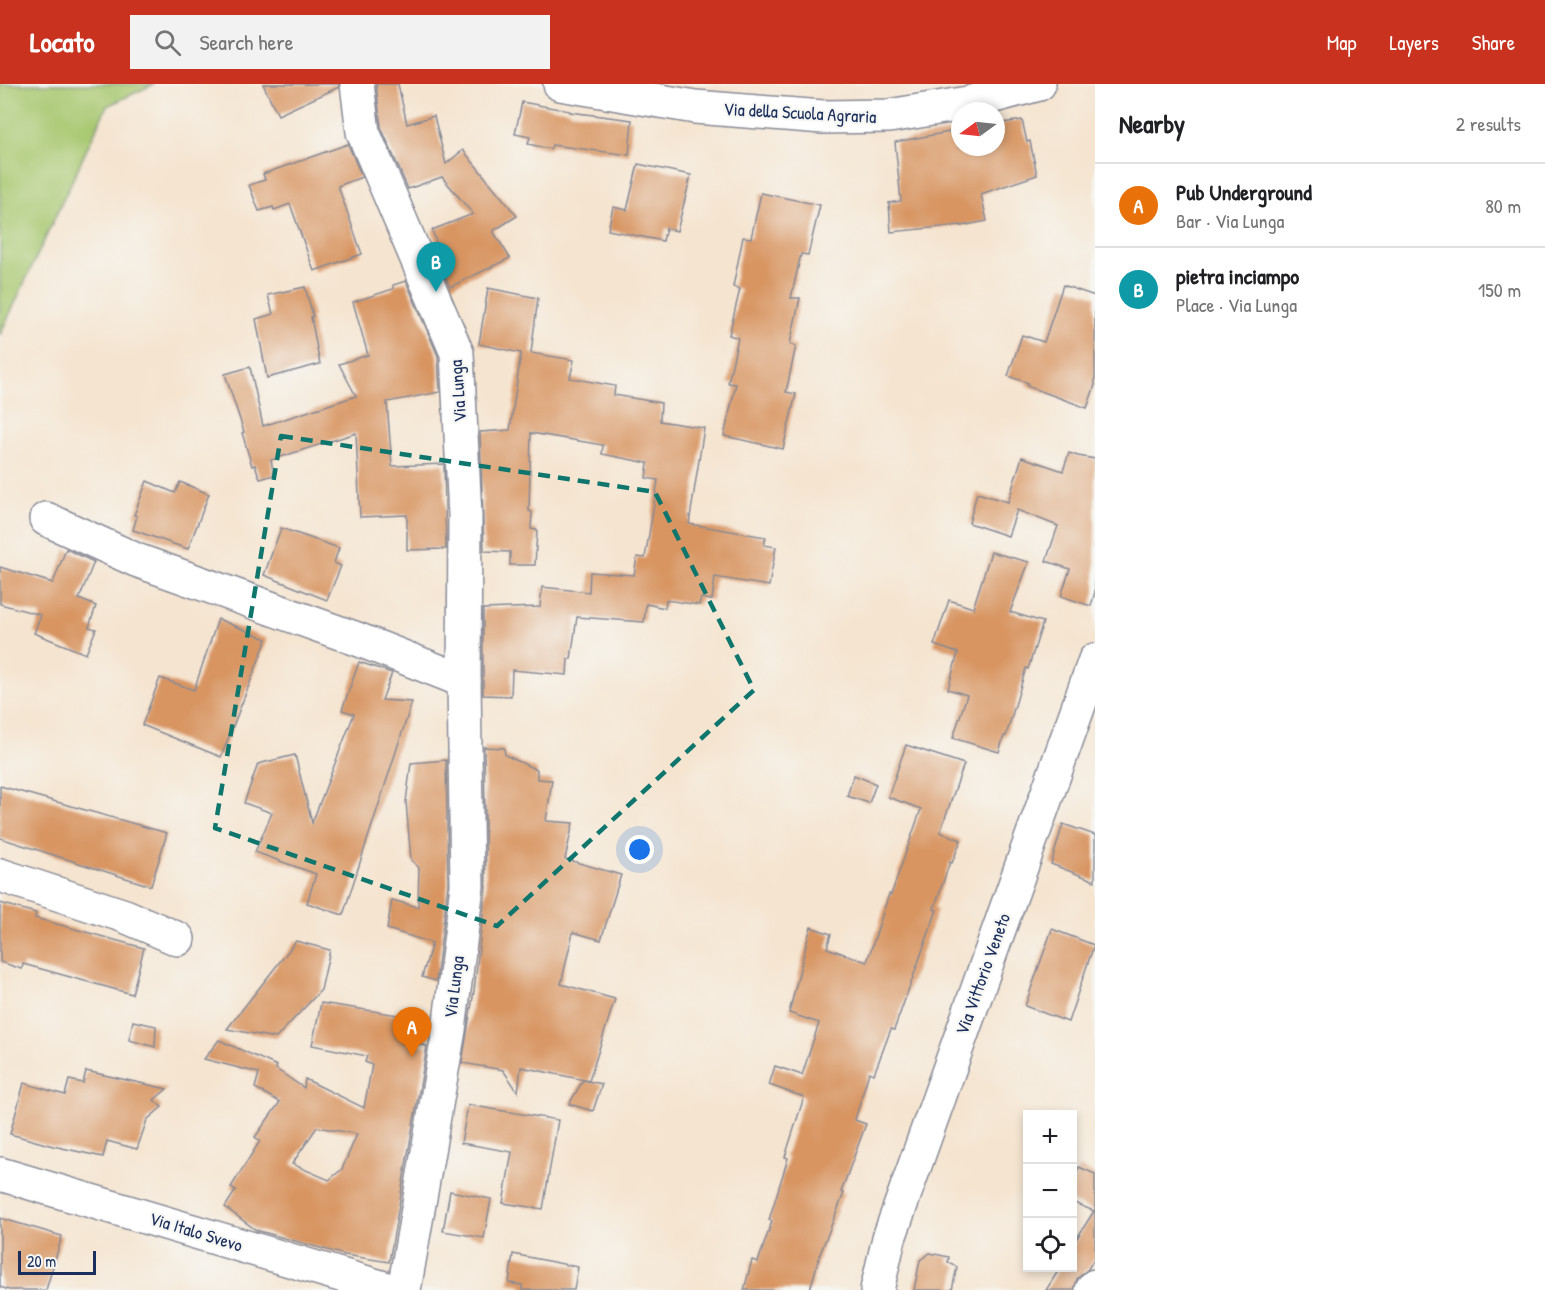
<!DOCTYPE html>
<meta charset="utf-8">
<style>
:root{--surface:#fff;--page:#f2f2f2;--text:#202124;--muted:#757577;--line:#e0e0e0;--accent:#c8321e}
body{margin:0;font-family:"Patrick Hand",sans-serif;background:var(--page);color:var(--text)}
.controls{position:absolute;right:18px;bottom:18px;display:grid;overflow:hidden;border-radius:0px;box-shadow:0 3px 9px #0003}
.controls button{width:54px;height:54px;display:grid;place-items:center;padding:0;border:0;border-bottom:2px solid var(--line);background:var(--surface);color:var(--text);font:30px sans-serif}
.compass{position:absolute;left:951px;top:18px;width:54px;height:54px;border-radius:50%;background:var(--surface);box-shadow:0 3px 9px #0003;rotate:255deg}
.scale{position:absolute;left:18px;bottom:15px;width:78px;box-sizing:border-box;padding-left:6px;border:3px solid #1b2f5e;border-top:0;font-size:16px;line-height:21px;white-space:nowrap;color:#1b2f5e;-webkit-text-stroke:4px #f6f6f2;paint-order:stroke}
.you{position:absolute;left:640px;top:766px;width:21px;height:21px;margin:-15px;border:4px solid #fff;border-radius:50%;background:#1a73e8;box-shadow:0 0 0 9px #1a73e833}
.badge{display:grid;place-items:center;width:39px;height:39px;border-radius:50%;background:var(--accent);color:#fff;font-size:20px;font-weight:700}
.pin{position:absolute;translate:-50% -50px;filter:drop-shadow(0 2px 3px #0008)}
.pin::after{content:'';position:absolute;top:32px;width:21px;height:18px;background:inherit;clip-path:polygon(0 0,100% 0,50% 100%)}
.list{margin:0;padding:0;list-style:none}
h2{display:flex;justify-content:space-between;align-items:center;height:78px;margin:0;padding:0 24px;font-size:26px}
h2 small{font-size:20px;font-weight:400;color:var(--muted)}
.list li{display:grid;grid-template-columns:39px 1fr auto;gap:18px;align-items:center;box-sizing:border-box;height:84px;padding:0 24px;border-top:2px solid var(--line)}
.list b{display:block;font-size:22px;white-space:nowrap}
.list p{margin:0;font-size:20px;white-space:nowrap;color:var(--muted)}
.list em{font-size:20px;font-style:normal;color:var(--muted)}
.icon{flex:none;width:33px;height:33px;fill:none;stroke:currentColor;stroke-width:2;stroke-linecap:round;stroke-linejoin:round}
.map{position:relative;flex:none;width:1095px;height:1206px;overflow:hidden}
header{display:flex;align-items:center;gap:36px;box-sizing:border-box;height:84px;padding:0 30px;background:var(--accent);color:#fff}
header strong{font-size:28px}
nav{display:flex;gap:33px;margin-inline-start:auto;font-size:21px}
.search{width:420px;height:54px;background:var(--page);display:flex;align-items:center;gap:15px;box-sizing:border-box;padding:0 21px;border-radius:0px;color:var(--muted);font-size:22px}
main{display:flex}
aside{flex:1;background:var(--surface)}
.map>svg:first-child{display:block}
.green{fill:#a8c870;stroke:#627c67;stroke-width:1.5}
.building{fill:#d89562;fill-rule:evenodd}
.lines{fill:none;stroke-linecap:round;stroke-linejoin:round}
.minor-casing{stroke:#888a96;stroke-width:36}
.major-casing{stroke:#888a96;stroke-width:36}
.minor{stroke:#fff;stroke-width:33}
.major{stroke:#fff;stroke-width:33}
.marked{fill:none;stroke:#0f766e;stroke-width:4.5;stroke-dasharray:12 8;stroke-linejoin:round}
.labels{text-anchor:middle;stroke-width:4.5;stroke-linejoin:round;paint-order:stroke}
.street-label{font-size:18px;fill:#1b2f5e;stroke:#f6f6f2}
</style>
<header>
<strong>Locato</strong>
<div class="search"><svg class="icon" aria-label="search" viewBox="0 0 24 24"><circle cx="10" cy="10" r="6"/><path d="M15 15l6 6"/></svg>Search here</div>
<nav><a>Map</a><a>Layers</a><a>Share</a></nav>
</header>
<main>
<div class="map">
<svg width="1095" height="1206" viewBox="0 0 1095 1206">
<rect width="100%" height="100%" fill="#f6f6f2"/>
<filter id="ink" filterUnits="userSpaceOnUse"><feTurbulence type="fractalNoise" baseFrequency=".0167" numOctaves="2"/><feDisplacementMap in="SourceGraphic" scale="12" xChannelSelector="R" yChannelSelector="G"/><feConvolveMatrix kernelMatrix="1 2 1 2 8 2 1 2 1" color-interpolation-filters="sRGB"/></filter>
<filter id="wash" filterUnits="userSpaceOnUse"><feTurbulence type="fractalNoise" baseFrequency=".008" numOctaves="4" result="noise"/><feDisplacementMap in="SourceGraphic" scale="24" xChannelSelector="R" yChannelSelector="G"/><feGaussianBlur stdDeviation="1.35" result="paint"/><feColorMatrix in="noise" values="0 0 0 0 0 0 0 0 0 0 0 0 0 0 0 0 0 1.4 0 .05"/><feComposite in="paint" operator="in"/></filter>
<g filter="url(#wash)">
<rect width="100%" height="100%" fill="#f5e4cf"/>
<path class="green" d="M0 0H154L107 22 0 251Z"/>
<g id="blocks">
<g class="building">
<path d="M263 0H339V3L278 31Z"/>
<path d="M376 0H398L407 40 434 32 446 80 463 66 517 132 493 147 510 174 450 203 432 163 437 160 432 146 473 130 442 93 408 105 381 43Z"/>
<path d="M522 18 570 27V28L632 36 629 71 552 61 550 65 528 60 530 53 515 50Z"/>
<path d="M1022 36 1027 58 1030 57 1037 91 981 110 987 137 961 142V141L891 148 889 119 901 117 895 58 960 46V63H996V40Z"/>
<path d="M348 60 362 93 338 102 362 170 314 187 290 120 274 126 273 123 259 127 249 101 265 96 263 90Z"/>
<path d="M638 80 691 91 677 147 666 144 663 157 608 146 613 123 627 126Z"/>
<path d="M761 109 820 121 808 171 801 170 791 214H800L790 260 796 262 786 308 796 310 783 365 724 352 736 300 728 299 738 254 729 251 740 205 733 203 743 153 751 154Z"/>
<path d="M406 197 438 272 440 308 387 318 392 382 444 380 446 465 407 466V431L360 433 356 349 271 376 274 391 260 395 255 381 252 382 242 349 244 348 225 290 250 283 263 342 356 312 339 280 368 271 353 218 393 205V201Z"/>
<path d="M1063 201 1095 212V301L1087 324 1027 302 1028 299 1008 292 1022 251 1044 258Z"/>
<path d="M305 203 313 232 311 233 320 280 267 294 256 235 273 230 268 211Z"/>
<path d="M488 204 538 214 531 269 574 276 570 294 615 302 614 311 661 319 660 337 704 344 689 440 766 453 764 461 776 463 769 502 715 493 712 516 701 514 699 521 666 516 665 524 646 520 644 538 577 533 571 575H568L567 591 512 586 511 612 483 611V525L540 523 542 503 589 508 590 488 634 491 637 473 645 474 658 396 646 394 648 379 602 370 603 361 531 349 529 427 532 428 531 445 537 446 535 481H510V468L484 467 480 348 510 346 521 269 479 260Z"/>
<path d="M1069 369 1078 372 1095 375V508L1091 522 1061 512 1070 485 1046 477 1058 442 1017 426 1008 452 969 439 977 409 1008 418 1022 373 1063 387Z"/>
<path d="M147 397 175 409 180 398 209 410 188 465 133 446 137 432 134 431Z"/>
<path d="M281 444 339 464 334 479 341 482 327 516 264 491Z"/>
<path d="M66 465 94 478 79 515 96 522 89 543 96 545 86 570 34 549 41 531 0 520V483L53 499Z"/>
<path d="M991 468 1029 478 1010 528 1043 538 1028 585 1026 584 1006 652H1004L999 668 953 654 967 611 948 605 958 569 934 561 949 516 973 524Z"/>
<path d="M218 535 267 555 221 673 142 641 160 594 194 606Z"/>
<path d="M359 578 392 589 382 616 412 618 343 831 307 819 316 790 255 768 272 729 244 719 258 680 295 671 312 739 354 630 342 626Z"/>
<path d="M906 661 964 680 940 748 961 756 952 779 950 778 934 825 937 826 894 946 891 945 874 990 869 988 855 1036 866 1040 841 1108 844 1109 820 1170 810 1206H744L752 1176 758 1178 772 1137 769 1136 788 1074 785 1073 804 1013 769 1001 775 982 802 991 819 939 789 929 807 857 811 843 831 850 827 864 867 878 889 810 891 811 921 725 888 713Z"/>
<path d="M484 663 504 664 505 671 537 686V695L552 696 546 737 573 739 565 775 621 791 601 856 573 848 561 900 615 915 589 997 521 983 518 1008 503 986 462 979 474 907 486 804Z"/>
<path d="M446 676 448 801 436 897 422 893 432 859 387 845 392 816 418 823 419 784 411 776 406 718 411 679Z"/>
<path d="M854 691 876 700 869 719 847 712Z"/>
<path d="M0 702 167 749 151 802 0 754Z"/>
<path d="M1063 740 1095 751V797L1051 780Z"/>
<path d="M0 819 36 829 35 834 144 864 132 910 23 880 22 885 0 878Z"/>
<path d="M1052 845 1094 861 1068 938 1025 922Z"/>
<path d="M296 857 330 866 321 906 276 954 227 945Z"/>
<path d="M321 919 405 932 401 949 408 951V958L427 962 389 1178 345 1171 256 1146 225 1123 236 1106 231 1103 260 1057 255 1053 280 1018 255 1004 259 989 204 975 219 956 277 982 276 985 304 1004 305 995 364 1024 372 981 365 978 367 972 312 961ZM317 1043 357 1050 342 1085 329 1096 292 1080Z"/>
<path d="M133 937 156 942 155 963 129 956Z"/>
<path d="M86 987 167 1005 154 1016 162 1023 147 1036 137 1065 107 1057 103 1073 53 1062 10 1050 24 999 65 1011 69 996 83 999Z"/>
<path d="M583 996 602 1000 593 1027 569 1020Z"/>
<path d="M468 1021 558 1036 543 1125 503 1119 512 1068 461 1059Z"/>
<path d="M1079 1083 1095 1090V1173L1088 1185 1077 1195 1074 1206H1046L1060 1184H1072V1162L1094 1127 1072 1118V1099Z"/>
<path d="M450 1107 491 1115 484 1154 443 1147Z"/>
<path d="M0 1134 62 1152 46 1206H9L0 1203Z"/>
<path d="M930 1169 949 1173 948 1178 957 1183 952 1206H914L920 1176Z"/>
<path d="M513 1170 578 1183 574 1206H522V1201L509 1199Z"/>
</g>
</g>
</g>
<g filter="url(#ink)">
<use href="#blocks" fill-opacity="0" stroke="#888a96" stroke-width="1.5"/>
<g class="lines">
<g class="minor-casing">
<g id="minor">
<path d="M357 0 363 48 457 269 465 432 464 597 467 802 449 946 404 1206"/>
<path d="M46 435 136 476 357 555 464 597"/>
<path d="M0 791 125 832 178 855"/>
<path d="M0 1090 391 1206"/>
<path d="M1092 1206 1095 1202"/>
</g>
</g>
<g class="major-casing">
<g id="major">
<path d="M560 0 695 23 823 33 889 32 968 19 1039 0"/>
<path d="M877 1206 889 1154 1095 576"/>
</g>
</g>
<use href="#minor" class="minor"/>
<use href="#major" class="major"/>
</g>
</g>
<path class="marked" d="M281 352 655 408 754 606 497 842 215 744Z"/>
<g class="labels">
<g class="street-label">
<text transform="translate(800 29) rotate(3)" y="6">Via della Scuola Agraria</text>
<text transform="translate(458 307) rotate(-94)" y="6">Via Lunga</text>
<text transform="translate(983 890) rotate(-70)" y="6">Via Vittorio Veneto</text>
<text transform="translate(454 903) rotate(-83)" y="6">Via Lunga</text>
<text transform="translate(196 1148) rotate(17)" y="6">Via Italo Svevo</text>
</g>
</g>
</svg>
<div class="controls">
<button>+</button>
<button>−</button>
<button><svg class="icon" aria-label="locate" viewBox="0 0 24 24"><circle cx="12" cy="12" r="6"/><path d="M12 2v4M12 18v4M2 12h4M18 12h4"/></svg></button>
</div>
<svg class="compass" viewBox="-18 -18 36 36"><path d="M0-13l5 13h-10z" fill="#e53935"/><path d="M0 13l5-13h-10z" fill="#757577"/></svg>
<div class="scale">20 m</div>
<div class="you"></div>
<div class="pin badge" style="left:412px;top:973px;background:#e8710a">A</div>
<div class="pin badge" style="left:436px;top:208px;background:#0f9aa8">B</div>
</div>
<aside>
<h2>Nearby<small>2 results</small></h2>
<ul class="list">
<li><span class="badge" style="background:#e8710a">A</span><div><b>Pub Underground</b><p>Bar · Via Lunga</p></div><em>80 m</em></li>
<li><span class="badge" style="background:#0f9aa8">B</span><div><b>pietra inciampo</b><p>Place · Via Lunga</p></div><em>150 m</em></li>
</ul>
</aside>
</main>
